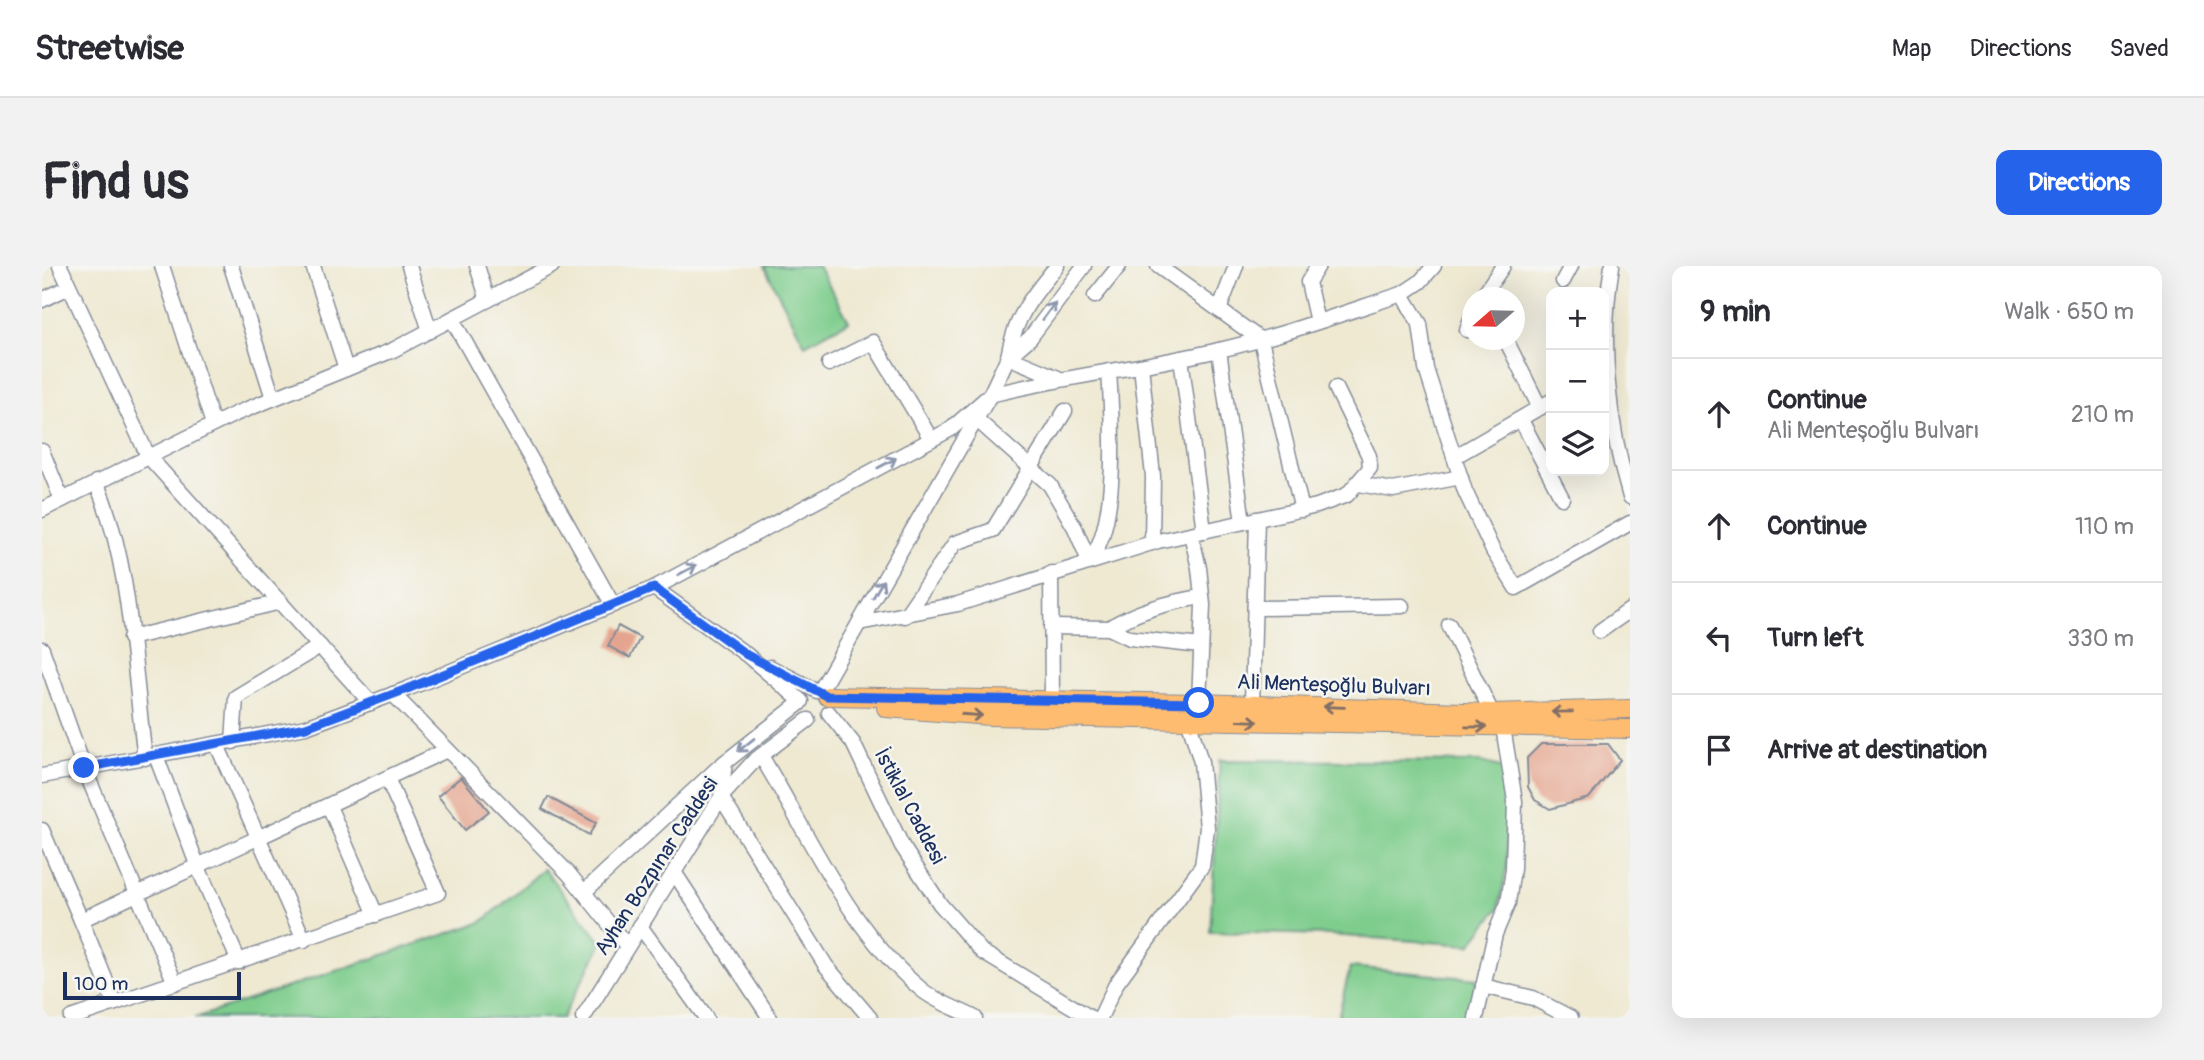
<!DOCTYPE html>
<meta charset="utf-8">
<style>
:root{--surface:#fff;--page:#f2f2f3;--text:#2b2b33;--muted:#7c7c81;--line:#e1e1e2;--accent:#2563eb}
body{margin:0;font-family:Pangolin,sans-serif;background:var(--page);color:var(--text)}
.controls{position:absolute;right:21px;top:21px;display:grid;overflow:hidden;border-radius:14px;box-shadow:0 7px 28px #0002}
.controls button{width:63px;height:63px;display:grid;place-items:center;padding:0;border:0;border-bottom:2px solid var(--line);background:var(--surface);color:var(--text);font:35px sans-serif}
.compass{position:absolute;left:1420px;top:21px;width:63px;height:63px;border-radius:50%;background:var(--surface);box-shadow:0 7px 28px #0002;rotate:250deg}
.scale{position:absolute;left:21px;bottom:18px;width:178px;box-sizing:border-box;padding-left:7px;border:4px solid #1b2f5e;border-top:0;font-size:19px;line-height:24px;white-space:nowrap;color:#1b2f5e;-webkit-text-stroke:5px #f6f6f2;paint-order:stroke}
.stop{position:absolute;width:21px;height:21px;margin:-16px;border:5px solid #2563eb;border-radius:50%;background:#fff}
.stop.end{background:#2563eb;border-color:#fff;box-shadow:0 2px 7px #0008}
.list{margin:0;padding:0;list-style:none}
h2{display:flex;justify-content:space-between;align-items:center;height:91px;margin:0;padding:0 28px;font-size:30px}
h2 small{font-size:23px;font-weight:400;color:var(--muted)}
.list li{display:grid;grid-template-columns:46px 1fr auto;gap:21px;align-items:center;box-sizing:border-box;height:112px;padding:0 28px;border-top:2px solid var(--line)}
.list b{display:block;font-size:26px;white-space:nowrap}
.list p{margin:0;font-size:23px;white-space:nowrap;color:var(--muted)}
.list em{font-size:23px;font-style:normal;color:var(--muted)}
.icon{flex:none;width:38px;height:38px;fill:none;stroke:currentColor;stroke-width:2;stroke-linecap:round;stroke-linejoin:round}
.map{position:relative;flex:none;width:1588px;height:752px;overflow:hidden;border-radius:14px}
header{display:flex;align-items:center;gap:42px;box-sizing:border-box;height:98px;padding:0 35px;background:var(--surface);border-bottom:2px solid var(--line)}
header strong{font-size:33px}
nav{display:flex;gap:38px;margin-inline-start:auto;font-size:24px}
.intro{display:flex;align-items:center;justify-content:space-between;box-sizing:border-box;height:168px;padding:0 42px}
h1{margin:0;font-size:49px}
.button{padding:18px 32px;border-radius:14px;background:var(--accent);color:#fff;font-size:24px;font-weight:700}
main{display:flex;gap:42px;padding:0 42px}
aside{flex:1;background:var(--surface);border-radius:14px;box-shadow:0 7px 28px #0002}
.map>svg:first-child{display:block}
.green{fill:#7fcd8d;stroke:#4d7e76;stroke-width:2}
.building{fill:#e5a48e}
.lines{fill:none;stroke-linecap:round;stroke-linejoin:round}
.minor-casing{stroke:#858c98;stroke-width:17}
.major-casing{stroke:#858c98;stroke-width:20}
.minor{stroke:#fff;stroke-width:14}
.major{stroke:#febc70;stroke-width:18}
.oneway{stroke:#8d97ae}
.oneway2{stroke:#816e66}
.route{stroke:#2563eb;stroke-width:9}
.labels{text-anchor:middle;stroke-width:5;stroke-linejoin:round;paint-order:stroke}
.street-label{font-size:21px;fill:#1b2f5e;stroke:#f6f6f2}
</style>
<header>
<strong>Streetwise</strong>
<nav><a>Map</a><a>Directions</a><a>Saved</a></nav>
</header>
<div class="intro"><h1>Find us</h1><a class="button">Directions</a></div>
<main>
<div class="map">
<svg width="1588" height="752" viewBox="0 0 1588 752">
<rect width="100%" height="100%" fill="#f6f6f2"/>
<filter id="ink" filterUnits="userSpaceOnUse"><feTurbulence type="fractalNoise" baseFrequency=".0143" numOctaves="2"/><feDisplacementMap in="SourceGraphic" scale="14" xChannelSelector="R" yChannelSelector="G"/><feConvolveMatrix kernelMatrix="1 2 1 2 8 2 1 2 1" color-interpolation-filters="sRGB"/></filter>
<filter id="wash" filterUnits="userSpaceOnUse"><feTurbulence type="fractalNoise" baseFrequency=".00686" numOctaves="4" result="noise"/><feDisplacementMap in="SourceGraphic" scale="28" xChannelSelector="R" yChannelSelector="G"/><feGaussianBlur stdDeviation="1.57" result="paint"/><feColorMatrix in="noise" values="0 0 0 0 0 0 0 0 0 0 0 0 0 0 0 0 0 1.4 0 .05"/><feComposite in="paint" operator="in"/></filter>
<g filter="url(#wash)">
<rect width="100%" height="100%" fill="#efe9d2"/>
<g class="green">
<path d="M722 0H776L807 55 763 79Z"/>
<path d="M1178 494 1439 496 1463 502 1465 600 1457 642 1428 679 1288 669 1168 666Z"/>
<path d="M502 603 560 677 520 752H153L440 656Z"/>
<path d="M1308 701 1435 713 1427 752H1296Z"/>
</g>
<g id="blocks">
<g class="building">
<path d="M576 360 598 372 588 392 566 380Z"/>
<path d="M1499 478H1566L1578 494 1547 532 1508 543 1493 534 1486 521 1485 492Z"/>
<path d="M419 511 447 545 423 564 396 530Z"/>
<path d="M506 531 554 557 547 569 500 543Z"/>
</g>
</g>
</g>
<g filter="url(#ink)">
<use href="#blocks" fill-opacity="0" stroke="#858c98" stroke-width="2"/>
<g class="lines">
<g class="minor-casing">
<g id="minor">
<path d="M18 0 106 190 329 437"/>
<path d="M120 0 171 158"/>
<path d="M189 0 231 132"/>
<path d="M271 0 304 103"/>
<path d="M367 0 388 65"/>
<path d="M435 0 446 34"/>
<path d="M1015 0C989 31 973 51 966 91L1016 112"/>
<path d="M1116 0 1219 74 1260 244"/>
<path d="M1570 0C1557 76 1566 158 1588 231"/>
<path d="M1521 15 1529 0"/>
<path d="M1360 28 1378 58 1384 103 1423 225 1451 285 1474 322 1588 257"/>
<path d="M1053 30 1077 0"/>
<path d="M1439 32 1461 0"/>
<path d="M0 34 27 21"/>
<path d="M1177 44 1194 0"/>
<path d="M410 53 571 339"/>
<path d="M1275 56 1266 16 1276 0"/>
<path d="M1425 64 1430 50"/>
<path d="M1464 74 1498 142"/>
<path d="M1177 84 1201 256"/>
<path d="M1139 92 1162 265"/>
<path d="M787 98 831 76 889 173"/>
<path d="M1099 100 1111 210 1110 277"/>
<path d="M933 152 1008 219 1033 262 1047 295C1078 258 1070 153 1067 105"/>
<path d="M1479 154 1520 232"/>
<path d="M0 185 20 234"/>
<path d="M1412 191 1509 135"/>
<path d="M54 216C90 299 91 403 103 492"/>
<path d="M1317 218 1351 224 1419 211"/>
<path d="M0 244 193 148 351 84 510 0"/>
<path d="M1009 307 1010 435"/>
<path d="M612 322 705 389 759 435"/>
<path d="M1213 342 1360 340"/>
<path d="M863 350 913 277 951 264 1023 145"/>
<path d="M817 357 916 338 1116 275 1275 240 1305 229 1328 202 1327 190 1294 122"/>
<path d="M1407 359 1450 447"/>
<path d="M1009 361 1067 362 1088 372 1159 380"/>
<path d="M1067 362C1096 344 1127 336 1160 331"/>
<path d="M1558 365 1588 344"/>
<path d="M88 372 239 336"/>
<path d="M0 383 42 502 133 717"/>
<path d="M728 401 775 425"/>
<path d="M778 425 948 129C1024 110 1101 102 1177 84 1239 70 1299 48 1360 28L1378 16 1392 0"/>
<path d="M351 428 527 608 585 680"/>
<path d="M1210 438 1215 253"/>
<path d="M787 447 811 477 860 580 898 638 940 686 1049 752"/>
<path d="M191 476 194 431 278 380"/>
<path d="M175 479 262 674"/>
<path d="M114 490 156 601 197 696"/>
<path d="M719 490C769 571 805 662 880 724 895 736 916 743 933 752"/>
<path d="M683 496 679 531 784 700 828 752"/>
<path d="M0 510 264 461 365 423 612 322 909 163 948 129 966 91 988 72 1042 0"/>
<path d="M287 540 334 649"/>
<path d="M0 564 39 654 405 484"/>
<path d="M632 606 728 752"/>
<path d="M542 626 677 501 758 437"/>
<path d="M39 654 73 737"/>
<path d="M598 660 664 752"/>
<path d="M1441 720 1491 732 1529 752"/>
<path d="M29 752 396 627 345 512"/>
<path d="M541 752 679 531 712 495 766 454"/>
<path d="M1058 752 1074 718 1160 600 1165 562 1159 496 1146 453 1157 437 1161 339 1157 302 1149 268"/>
<path d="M1434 752 1453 668 1466 637 1471 603 1473 535 1461 461"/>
</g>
</g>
<g class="major-casing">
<g id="major">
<path d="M785 430 1157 437 1450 447 1588 443"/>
<path d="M844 442 948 450 1588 463"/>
</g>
</g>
<use href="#minor" class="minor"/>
<use href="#major" class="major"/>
</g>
<defs><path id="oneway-shaft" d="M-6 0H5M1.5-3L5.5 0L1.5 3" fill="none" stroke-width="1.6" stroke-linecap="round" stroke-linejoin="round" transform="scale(1.75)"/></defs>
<g class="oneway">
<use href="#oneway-shaft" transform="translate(1007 45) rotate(-54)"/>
<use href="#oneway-shaft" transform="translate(845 197) rotate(-28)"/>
<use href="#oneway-shaft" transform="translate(645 304) rotate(-28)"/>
<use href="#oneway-shaft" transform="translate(836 323) rotate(-60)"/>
<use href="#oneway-shaft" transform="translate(704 479) rotate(141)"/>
</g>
<g class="oneway2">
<use href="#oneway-shaft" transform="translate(1292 441) rotate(-178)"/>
<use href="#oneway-shaft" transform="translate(1520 446) rotate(179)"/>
<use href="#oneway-shaft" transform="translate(930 449) rotate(4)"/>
<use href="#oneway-shaft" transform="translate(1206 455) rotate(2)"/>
<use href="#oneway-shaft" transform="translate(1434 461) rotate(1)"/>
</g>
</g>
<g class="lines" filter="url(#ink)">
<path class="route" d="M42 502 264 461 365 423 612 322 705 389 785 430 1157 437"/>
</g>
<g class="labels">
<g class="street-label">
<text transform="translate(1292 419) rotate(2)" y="7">Ali Menteşoğlu Bulvarı</text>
<text transform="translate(868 540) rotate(62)" y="7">İstiklal Caddesi</text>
<text transform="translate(614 600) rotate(-57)" y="7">Ayhan Bozpınar Caddesi</text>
</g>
</g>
</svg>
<div class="controls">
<button>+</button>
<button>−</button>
<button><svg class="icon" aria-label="layers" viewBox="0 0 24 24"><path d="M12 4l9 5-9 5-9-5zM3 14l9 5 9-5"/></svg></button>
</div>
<svg class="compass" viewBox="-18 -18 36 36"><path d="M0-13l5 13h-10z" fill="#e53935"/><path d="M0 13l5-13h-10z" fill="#7c7c81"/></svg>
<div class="scale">100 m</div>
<div class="stop" style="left:1157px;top:437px"></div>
<div class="stop end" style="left:42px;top:502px"></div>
</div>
<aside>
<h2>9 min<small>Walk · 650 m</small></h2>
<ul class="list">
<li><svg class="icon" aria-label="ahead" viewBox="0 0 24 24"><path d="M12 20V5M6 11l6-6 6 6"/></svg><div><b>Continue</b><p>Ali Menteşoğlu Bulvarı</p></div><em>210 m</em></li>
<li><svg class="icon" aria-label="ahead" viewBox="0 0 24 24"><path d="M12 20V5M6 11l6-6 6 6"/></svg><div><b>Continue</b></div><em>110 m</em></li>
<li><svg class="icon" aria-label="left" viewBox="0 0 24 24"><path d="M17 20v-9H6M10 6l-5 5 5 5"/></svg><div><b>Turn left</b></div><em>330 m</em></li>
<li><svg class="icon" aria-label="arrive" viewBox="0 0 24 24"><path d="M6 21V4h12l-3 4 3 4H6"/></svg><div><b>Arrive at destination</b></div></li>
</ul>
</aside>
</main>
